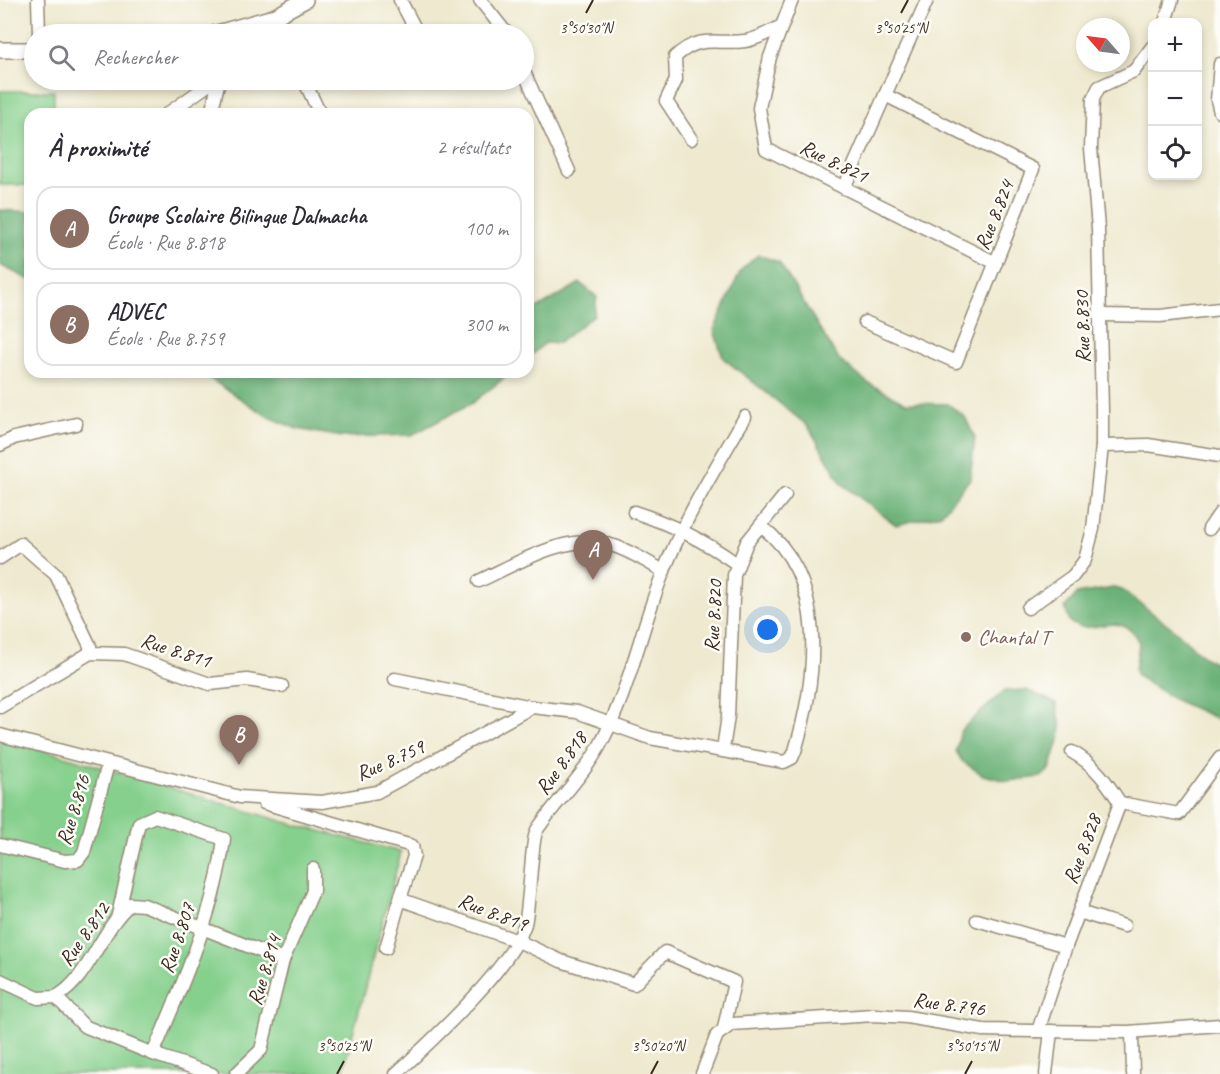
<!DOCTYPE html>
<html lang="fr">
<meta charset="utf-8">
<style>
:root{--surface:#fff;--page:#f2f2f3;--text:#2b2b33;--muted:#7c7c81;--line:#e1e1e2;--accent:#d1495b}
body{margin:0;font-family:Caveat,sans-serif;background:var(--page);color:var(--text)}
.controls{position:absolute;right:18px;top:18px;display:grid;overflow:hidden;border-radius:12px;box-shadow:0 3px 9px #0003}
.controls button{width:54px;height:54px;display:grid;place-items:center;padding:0;border:0;border-bottom:2px solid var(--line);background:var(--surface);color:var(--text);font:30px sans-serif}
.compass{position:absolute;left:1076px;top:18px;width:54px;height:54px;border-radius:50%;background:var(--surface);box-shadow:0 3px 9px #0003;rotate:298deg}
.you{position:absolute;left:768px;top:630px;width:21px;height:21px;margin:-15px;border:4px solid #fff;border-radius:50%;background:#1a73e8;box-shadow:0 0 0 9px #1a73e833}
.badge{display:grid;place-items:center;width:39px;height:39px;border-radius:50%;background:var(--accent);color:#fff;font-size:20px;font-weight:700}
.pin{position:absolute;translate:-50% -50px;filter:drop-shadow(0 2px 3px #0008)}
.pin::after{content:'';position:absolute;top:32px;width:21px;height:18px;background:inherit;clip-path:polygon(0 0,100% 0,50% 100%)}
.list{margin:0;padding:0;list-style:none}
h2{display:flex;justify-content:space-between;align-items:center;height:78px;margin:0;padding:0 24px;font-size:26px}
h2 small{font-size:20px;font-weight:400;color:var(--muted)}
.list li{display:grid;grid-template-columns:39px 1fr auto;gap:18px;align-items:center;box-sizing:border-box;height:84px;margin:0 12px 12px;padding:0 12px;border:2px solid var(--line);border-radius:18px}
.list b{display:block;font-size:22px;white-space:nowrap}
.list p{margin:0;font-size:20px;white-space:nowrap;color:var(--muted)}
.list em{font-size:20px;font-style:normal;color:var(--muted)}
.icon{flex:none;width:33px;height:33px;fill:none;stroke:currentColor;stroke-width:2;stroke-linecap:round;stroke-linejoin:round}
.map{position:relative;flex:none;width:1220px;height:1074px;overflow:hidden}
.search{position:absolute;background:var(--surface);box-shadow:0 3px 9px #0003;left:24px;top:24px;width:510px;height:66px;display:flex;align-items:center;gap:15px;box-sizing:border-box;padding:0 21px;border-radius:33px;color:var(--muted);font-size:22px}
.panel{position:absolute;background:var(--surface);box-shadow:0 3px 9px #0003;left:24px;top:108px;width:510px;height:270px;border-radius:18px}
.map>svg:first-child{display:block}
.green{fill:#86d08d;stroke:#607d56;stroke-width:1.5}
.forest{fill:#6cb278;stroke:#546e4b;stroke-width:1.5}
.lines{fill:none;stroke-linecap:round;stroke-linejoin:round}
.minor-casing{stroke:#948a76;stroke-width:15}
.major-casing{stroke:#948a76;stroke-width:18}
.minor{stroke:#fff;stroke-width:12}
.major{stroke:#fff;stroke-width:15}
.ticks{fill:none;stroke:#3b2a1e;stroke-width:2}
.education-dot{fill:#8d6e63;stroke:#fdfcf7;stroke-width:2}
.labels{text-anchor:middle;stroke-width:5;stroke-linejoin:round;paint-order:stroke}
.street-label{font-size:21px;fill:#3b2a1e;stroke:#fdfcf7}
.education-label{font-size:21px;fill:#785e54;stroke:#fdfcf7;text-anchor:start}
.ticks-label{font-size:15px;text-anchor:middle;fill:#3b2a1e;stroke:#fdfcf7;stroke-width:5;stroke-linejoin:round;paint-order:stroke}
</style>
<div class="map">
<svg width="1220" height="1074" viewBox="0 0 1220 1074">
<rect width="100%" height="100%" fill="#fdfcf7"/>
<filter id="ink" filterUnits="userSpaceOnUse"><feTurbulence type="fractalNoise" baseFrequency=".0167" numOctaves="2"/><feDisplacementMap in="SourceGraphic" scale="12" xChannelSelector="R" yChannelSelector="G"/><feConvolveMatrix kernelMatrix="1 2 1 2 8 2 1 2 1" color-interpolation-filters="sRGB"/></filter>
<filter id="wash" filterUnits="userSpaceOnUse"><feTurbulence type="fractalNoise" baseFrequency=".008" numOctaves="4" result="noise"/><feDisplacementMap in="SourceGraphic" scale="24" xChannelSelector="R" yChannelSelector="G"/><feGaussianBlur stdDeviation="1.35" result="paint"/><feColorMatrix in="noise" values="0 0 0 0 0 0 0 0 0 0 0 0 0 0 0 0 0 1.4 0 .05"/><feComposite in="paint" operator="in"/></filter>
<g filter="url(#wash)">
<rect width="100%" height="100%" fill="#eee9cf"/>
<g class="green">
<path d="M0 91H54V114H30V185H0Z"/>
<path d="M0 740 41 749 285 822 401 852 342 1074H0Z"/>
</g>
<g class="forest">
<path d="M0 210 30 212V280L0 265Z"/>
<path d="M758 255 779 262 839 360 868 383 906 403 948 404 965 417 975 438 970 479 941 514 896 525 842 484 808 426 723 358 714 330 741 270Z"/>
<path d="M580 283 597 297 594 315 558 343H545L528 358V309L540 307Z"/>
<path d="M200 372H512L472 403 412 435 342 437 297 429 267 416Z"/>
<path d="M1113 588 1122 590 1171 627 1202 655 1220 666V720L1175 700 1137 676 1135 670 1139 643C1122 604 1089 641 1069 621L1065 607 1077 594Z"/>
<path d="M1026 690 1056 703 1061 726 1060 737 1050 769 1041 777 1007 781 983 775 962 761 956 751 961 730 1004 691Z"/>
</g>
</g>
<g filter="url(#ink)">
<g class="lines">
<g class="minor-casing">
<g id="minor">
<path d="M38 0 39 34"/>
<path d="M400 0 418 34"/>
<path d="M480 0 507 34"/>
<path d="M792 0 770 57 759 108 766 149 996 263"/>
<path d="M274 17 283 34"/>
<path d="M1165 22 1172 0"/>
<path d="M1220 64 1217 100 1220 112"/>
<path d="M524 72 569 171"/>
<path d="M304 80 320 114"/>
<path d="M167 114 215 80"/>
<path d="M211 114 219 80"/>
<path d="M691 139 666 101 676 80 675 57C701 33 715 45 745 41 756 40 769 32 780 27"/>
<path d="M844 188 927 0"/>
<path d="M1101 315 1160 316 1220 309"/>
<path d="M865 322 956 362 1033 169 885 95"/>
<path d="M0 445 14 438 76 424"/>
<path d="M1102 446 1148 445 1220 456"/>
<path d="M634 512C671 524 705 541 737 564"/>
<path d="M1209 529 1220 513"/>
<path d="M0 558 21 544 56 575 90 646V653"/>
<path d="M479 581C520 562 569 531 614 546 631 551 648 563 664 571"/>
<path d="M1028 608 1073 576 1085 560 1093 529 1102 446V411L1098 228 1091 148 1093 99 1099 87 1134 71 1152 47"/>
<path d="M395 679 532 707"/>
<path d="M0 707 90 653 124 654 210 684 247 680 282 686"/>
<path d="M0 735 240 797 322 802 377 792 532 707 577 712 650 738 784 762 792 758 795 751C817 678 829 578 761 526"/>
<path d="M723 749 728 716 734 575 747 542 785 495"/>
<path d="M1072 752C1094 764 1107 782 1120 803"/>
<path d="M264 803 412 846 414 856 401 896 405 901 518 941 561 961 634 984 665 952 734 982 724 1028"/>
<path d="M0 845 65 861 78 860 84 852 108 764"/>
<path d="M1079 912 1124 926"/>
<path d="M977 920 1066 946"/>
<path d="M386 948 401 896"/>
<path d="M0 980 38 998 56 997 84 1026 153 1054C182 985 214 915 224 839L155 816 139 823 118 915"/>
<path d="M56 997C90 978 100 930 130 904L144 905 283 960"/>
<path d="M1038 1031 1066 946 1120 803 1179 814 1220 758"/>
<path d="M1132 1032 1133 1074"/>
<path d="M153 1054 212 1074"/>
<path d="M236 1074 261 1050 283 960 313 891V869"/>
<path d="M396 1074C431 1041 511 968 525 924 530 904 531 840 537 830 556 801 582 778 599 747 629 693 640 631 663 573 684 519 716 467 745 417"/>
<path d="M702 1074 717 1035 732 1024 874 1015 907 1017 983 1030 1031 1031 1128 1032 1220 1025"/>
<path d="M1046 1074 1051 1031"/>
</g>
</g>
<g class="major-casing">
<g id="major">
<path d="M214 34 274 17 305 0"/>
<path d="M0 50H34"/>
</g>
</g>
<use href="#minor" class="minor"/>
<use href="#major" class="major"/>
</g>
</g>
<path class="ticks" d="M586 13 593 0M901 13 908 0M337 1074 344 1061M651 1074 658 1061M965 1074 972 1061"/>
<circle class="education-dot" cx="966" cy="637" r="6"/>
<g class="labels">
<g class="street-label">
<text transform="translate(834 161) rotate(26)" y="7">Rue 8.821</text>
<text transform="translate(994 215) rotate(-68)" y="7">Rue 8.824</text>
<text transform="translate(1082 327) rotate(-91)" y="7">Rue 8.830</text>
<text transform="translate(713 616) rotate(-87)" y="7">Rue 8.820</text>
<text transform="translate(176 650) rotate(18)" y="7">Rue 8.811</text>
<text transform="translate(390 760) rotate(-24)" y="7">Rue 8.759</text>
<text transform="translate(561 763) rotate(-54)" y="7">Rue 8.818</text>
<text transform="translate(73 810) rotate(-73)" y="7">Rue 8.816</text>
<text transform="translate(1082 849) rotate(-69)" y="7">Rue 8.828</text>
<text transform="translate(493 912) rotate(21)" y="7">Rue 8.819</text>
<text transform="translate(84 934) rotate(-55)" y="7">Rue 8.812</text>
<text transform="translate(177 938) rotate(-71)" y="7">Rue 8.807</text>
<text transform="translate(264 970) rotate(-73)" y="7">Rue 8.814</text>
<text transform="translate(949 1004) rotate(8)" y="7">Rue 8.796</text>
</g>
<g class="education-label">
<text x="978" y="644">Chantal T</text>
</g>
</g>
<g class="ticks-label">
<text x="586" y="33">3°50'30"N</text>
<text x="901" y="33">3°50'25"N</text>
<text x="344" y="1051">3°50'25"N</text>
<text x="658" y="1051">3°50'20"N</text>
<text x="972" y="1051">3°50'15"N</text>
</g>
</svg>
<div class="controls">
<button>+</button>
<button>−</button>
<button><svg class="icon" aria-label="locate" viewBox="0 0 24 24"><circle cx="12" cy="12" r="6"/><path d="M12 2v4M12 18v4M2 12h4M18 12h4"/></svg></button>
</div>
<svg class="compass" viewBox="-18 -18 36 36"><path d="M0-13l5 13h-10z" fill="#e53935"/><path d="M0 13l5-13h-10z" fill="#7c7c81"/></svg>
<div class="you"></div>
<div class="pin badge" style="left:593px;top:580px;background:#8d6e63">A</div>
<div class="pin badge" style="left:239px;top:765px;background:#8d6e63">B</div>
<div class="search"><svg class="icon" aria-label="search" viewBox="0 0 24 24"><circle cx="10" cy="10" r="6"/><path d="M15 15l6 6"/></svg>Rechercher</div>
<section class="panel">
<h2>À proximité<small>2 résultats</small></h2>
<ul class="list">
<li><span class="badge" style="background:#8d6e63">A</span><div><b>Groupe Scolaire Bilingue Dalmacha</b><p>École · Rue 8.818</p></div><em>100 m</em></li>
<li><span class="badge" style="background:#8d6e63">B</span><div><b>ADVEC</b><p>École · Rue 8.759</p></div><em>300 m</em></li>
</ul>
</section>
</div>
